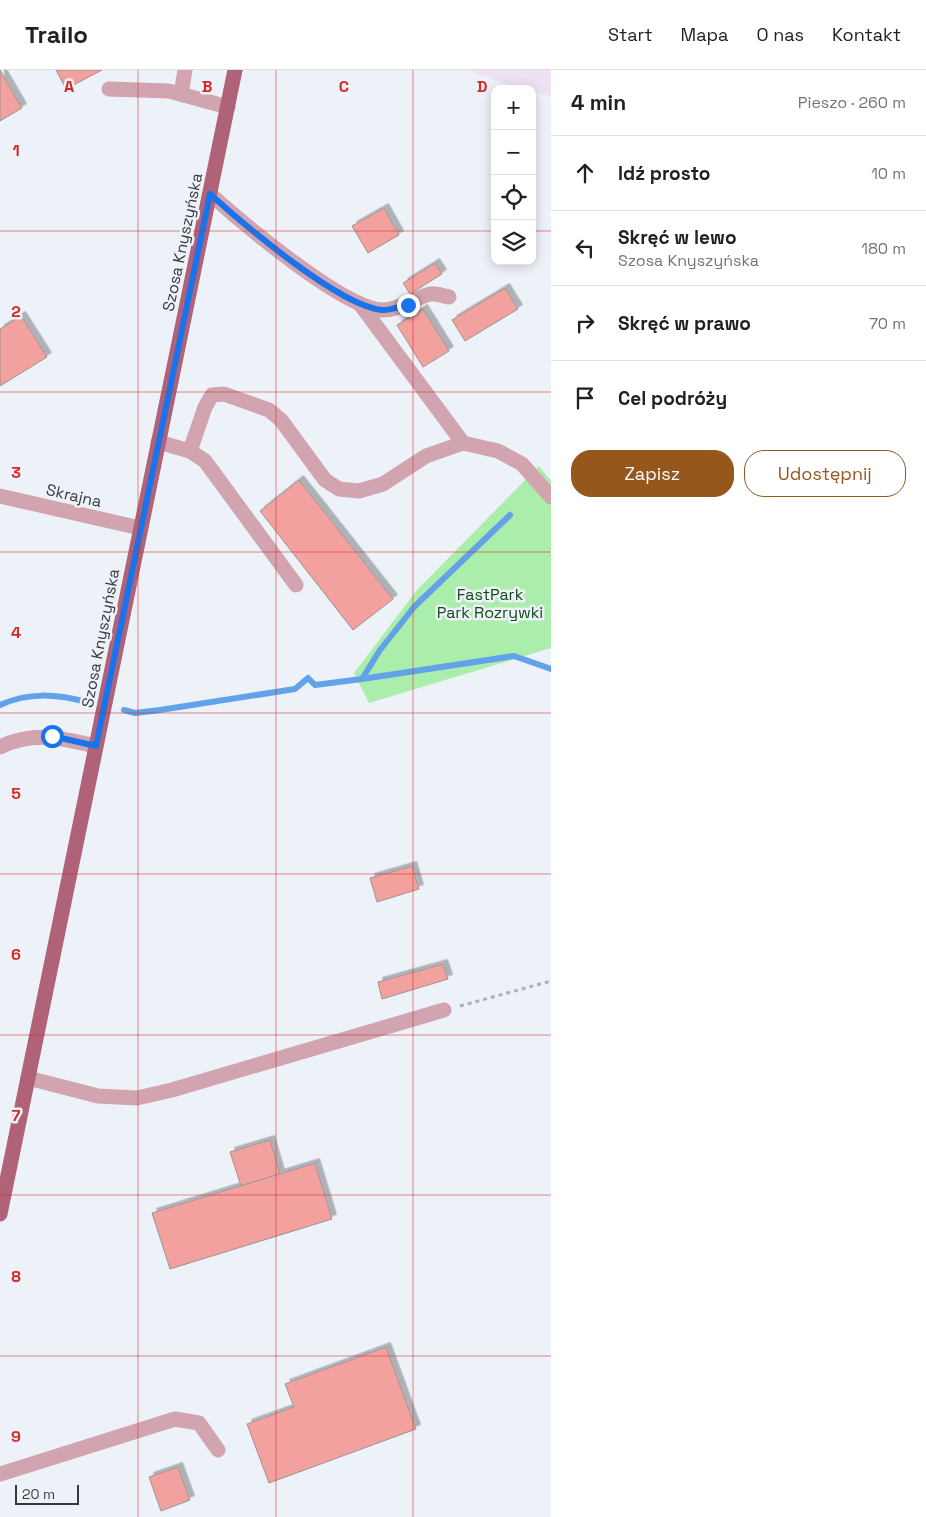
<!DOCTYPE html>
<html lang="pl">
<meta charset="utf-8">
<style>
:root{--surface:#fff;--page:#f2f2f2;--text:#202124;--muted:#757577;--line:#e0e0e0;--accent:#96571d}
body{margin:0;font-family:"Space Grotesk",sans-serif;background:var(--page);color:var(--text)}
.controls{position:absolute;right:15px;top:15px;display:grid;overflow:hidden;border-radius:10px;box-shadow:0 2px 12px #0003}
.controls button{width:45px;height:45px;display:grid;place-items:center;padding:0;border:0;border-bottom:1px solid var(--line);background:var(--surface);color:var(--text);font:25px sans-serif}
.scale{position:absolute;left:15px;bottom:12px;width:64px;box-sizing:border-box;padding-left:5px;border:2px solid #38393c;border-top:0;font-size:14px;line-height:18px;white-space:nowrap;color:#38393c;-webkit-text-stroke:4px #edf1f8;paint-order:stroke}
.stop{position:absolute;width:15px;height:15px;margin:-11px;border:4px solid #1a73e8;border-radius:50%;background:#fff}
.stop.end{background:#1a73e8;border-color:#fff;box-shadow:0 1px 5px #0008}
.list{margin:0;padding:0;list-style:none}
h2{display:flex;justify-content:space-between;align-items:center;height:65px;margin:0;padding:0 20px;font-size:21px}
h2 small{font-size:16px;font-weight:400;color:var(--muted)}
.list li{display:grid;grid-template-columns:32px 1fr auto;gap:15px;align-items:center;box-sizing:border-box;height:75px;padding:0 20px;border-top:1px solid var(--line)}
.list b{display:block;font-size:19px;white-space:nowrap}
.list p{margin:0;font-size:16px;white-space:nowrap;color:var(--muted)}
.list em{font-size:16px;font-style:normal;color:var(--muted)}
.actions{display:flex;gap:10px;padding:15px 20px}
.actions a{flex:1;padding:11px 0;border:1px solid var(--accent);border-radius:20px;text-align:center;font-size:18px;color:var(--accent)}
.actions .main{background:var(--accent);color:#fff}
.icon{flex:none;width:28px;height:28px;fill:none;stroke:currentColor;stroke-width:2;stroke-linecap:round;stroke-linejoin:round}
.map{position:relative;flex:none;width:551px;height:1447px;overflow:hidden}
header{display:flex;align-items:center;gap:30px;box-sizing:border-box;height:70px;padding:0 25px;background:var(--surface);border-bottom:1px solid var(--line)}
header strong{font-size:24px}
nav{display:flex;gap:28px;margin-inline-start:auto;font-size:18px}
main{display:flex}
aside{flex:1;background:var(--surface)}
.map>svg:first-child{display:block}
.commercial{fill:#efe1f4}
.green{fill:#abedab}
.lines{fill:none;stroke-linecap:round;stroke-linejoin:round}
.stream{stroke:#62a2e8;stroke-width:6}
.building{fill:#f3a19e;stroke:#9c9392;filter:url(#shadow)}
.path{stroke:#adb0b5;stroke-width:3;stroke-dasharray:4 4;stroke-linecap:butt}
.minor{stroke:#d1a4b0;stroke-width:15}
.major{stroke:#b06279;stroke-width:15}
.route{stroke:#1a73e8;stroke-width:6}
.grid{fill:none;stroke:#d62828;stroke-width:1;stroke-opacity:0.55}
.labels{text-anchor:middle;stroke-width:5;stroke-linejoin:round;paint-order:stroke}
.street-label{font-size:16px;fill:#38393c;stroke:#edf1f8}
.park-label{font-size:16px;fill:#15481a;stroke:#edf1f8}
.grid-label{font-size:16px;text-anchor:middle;font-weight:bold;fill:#d62828;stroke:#edf1f8;stroke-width:5;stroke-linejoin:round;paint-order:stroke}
</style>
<header>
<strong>Trailo</strong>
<nav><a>Start</a><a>Mapa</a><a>O nas</a><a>Kontakt</a></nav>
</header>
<main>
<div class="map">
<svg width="551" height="1447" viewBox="0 0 551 1447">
<defs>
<filter id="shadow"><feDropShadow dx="4.5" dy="-4.5" stdDeviation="0" flood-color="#0004"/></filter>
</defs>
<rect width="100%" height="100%" fill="#edf1f8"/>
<path class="commercial" d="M471 0H551V27L532 21V19H523L476 4Z"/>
<path class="green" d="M539 396 551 411V578L369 633 354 603 417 520Z"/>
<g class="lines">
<g class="stream">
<path d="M510 445 414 537 380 580 362 609 514 586 551 599"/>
<path d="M0 635C29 622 56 624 86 632"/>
<path d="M124 640 135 643 160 640 295 619 308 608 315 615 362 609"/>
</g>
</g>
<g class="building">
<path d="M0 0 22 38 0 51Z"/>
<path d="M56 0H102L66 19Z"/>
<path d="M384 138 399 165 368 183 352 156Z"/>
<path d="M435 193 442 204 410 224 403 213Z"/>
<path d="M505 218 518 239 465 271 452 250Z"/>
<path d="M423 239 449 281 423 297 397 255Z"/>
<path d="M21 246 47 287 0 316V259Z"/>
<path d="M299 410 393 529 353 560 260 441Z"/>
<path d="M412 796 419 819 377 832 370 808Z"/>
<path d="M443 894 448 909 382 929 378 912Z"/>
<path d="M270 1070 280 1104 241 1116 230 1082Z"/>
<path d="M315 1093 332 1149 170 1199 152 1143Z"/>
<path d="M386 1277 416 1359 269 1413 247 1354 294 1337 285 1314Z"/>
<path d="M178 1397 190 1430 161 1441 149 1407Z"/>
</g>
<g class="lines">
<path class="path" d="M460 936 551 911"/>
<g class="minor">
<path d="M109 19 169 21 228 37"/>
<path d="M181 24 185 0"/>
<path d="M210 124C240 151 345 240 383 240 400 240 414 228 430 224 435 223 443 226 449 227"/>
<path d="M360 234 463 373"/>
<path d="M158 372 190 381 205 337 212 325 224 324 269 340 281 350 325 410 339 419 359 421 383 414 426 386 463 373 498 381 522 394 551 427"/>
<path d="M190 381 205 391 296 515"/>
<path d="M0 426 140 458"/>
<path d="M0 677C34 661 62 668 96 676"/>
<path d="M28 1008 98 1026 137 1028 172 1020 444 940"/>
<path d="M0 1404 175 1349 199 1353 218 1380"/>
</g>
<path class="major" d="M0 1144 235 0"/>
</g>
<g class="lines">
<path class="route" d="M52 666 96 676 210 124C243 154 339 236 382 240 389 241 400 236 408 235"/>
</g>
<path class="grid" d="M138 0V1447M276 0V1447M413 0V1447M0 161H495M532 161H551M0 322H551M0 482H551M0 643H551M0 804H551M0 965H551M0 1125H551M0 1286H551"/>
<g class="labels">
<g class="street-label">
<text transform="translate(182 172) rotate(-78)" y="6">Szosa Knyszyńska</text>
<text transform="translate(74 425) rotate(13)" y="6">Skrajna</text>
<text transform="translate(100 568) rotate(-79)" y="6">Szosa Knyszyńska</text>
</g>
<g class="park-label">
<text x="490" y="530">FastPark<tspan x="490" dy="18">Park Rozrywki</tspan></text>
</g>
</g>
<g class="grid-label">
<text x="69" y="22">A</text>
<text x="207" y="22">B</text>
<text x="344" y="22">C</text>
<text x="482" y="22">D</text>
<text x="16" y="86">1</text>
<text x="16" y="247">2</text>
<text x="16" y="408">3</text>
<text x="16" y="568">4</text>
<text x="16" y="729">5</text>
<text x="16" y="890">6</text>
<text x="16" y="1051">7</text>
<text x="16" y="1212">8</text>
<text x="16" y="1372">9</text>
</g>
</svg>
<div class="controls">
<button>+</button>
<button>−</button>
<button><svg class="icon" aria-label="locate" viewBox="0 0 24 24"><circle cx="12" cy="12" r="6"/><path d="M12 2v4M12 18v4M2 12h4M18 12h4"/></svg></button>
<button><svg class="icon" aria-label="layers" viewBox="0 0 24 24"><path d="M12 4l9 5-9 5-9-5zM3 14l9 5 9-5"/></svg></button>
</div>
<div class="scale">20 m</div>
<div class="stop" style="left:52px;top:666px"></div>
<div class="stop end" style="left:408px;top:235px"></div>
</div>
<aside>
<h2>4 min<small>Pieszo · 260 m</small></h2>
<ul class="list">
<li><svg class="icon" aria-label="ahead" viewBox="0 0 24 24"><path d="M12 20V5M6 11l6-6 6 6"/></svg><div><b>Idź prosto</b></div><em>10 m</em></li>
<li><svg class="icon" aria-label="left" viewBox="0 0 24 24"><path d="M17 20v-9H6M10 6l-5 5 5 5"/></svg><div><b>Skręć w lewo</b><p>Szosa Knyszyńska</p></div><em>180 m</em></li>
<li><svg class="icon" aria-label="right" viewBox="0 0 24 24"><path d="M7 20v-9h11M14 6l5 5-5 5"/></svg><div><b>Skręć w prawo</b></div><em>70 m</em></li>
<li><svg class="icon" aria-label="arrive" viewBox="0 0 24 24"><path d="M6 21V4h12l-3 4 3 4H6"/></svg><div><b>Cel podróży</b></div></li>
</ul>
<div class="actions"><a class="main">Zapisz</a><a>Udostępnij</a></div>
</aside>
</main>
